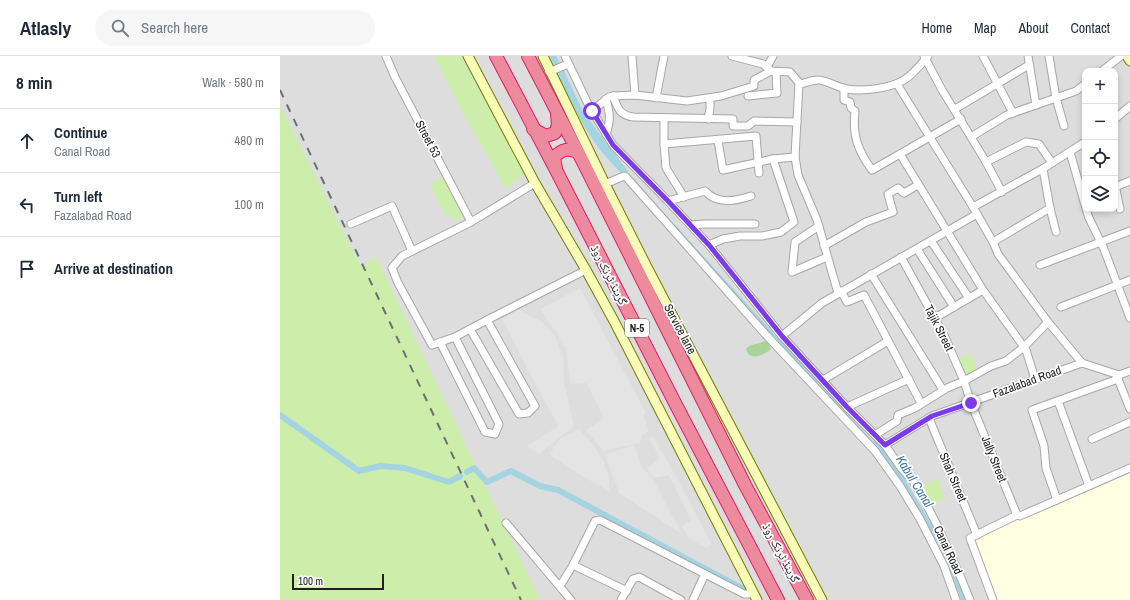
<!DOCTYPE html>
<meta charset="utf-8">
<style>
:root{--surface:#fff;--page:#f6f6f7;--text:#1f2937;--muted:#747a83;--line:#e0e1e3}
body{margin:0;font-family:"Archivo Narrow","Noto Naskh Arabic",sans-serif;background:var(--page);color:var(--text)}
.controls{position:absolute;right:12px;top:12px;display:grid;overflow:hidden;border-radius:8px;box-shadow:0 2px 6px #0003}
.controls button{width:36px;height:36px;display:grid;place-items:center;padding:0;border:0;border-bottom:1px solid var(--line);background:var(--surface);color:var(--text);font:20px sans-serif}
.scale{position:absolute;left:12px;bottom:10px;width:92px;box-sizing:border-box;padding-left:4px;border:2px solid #202020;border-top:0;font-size:11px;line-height:14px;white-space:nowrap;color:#202020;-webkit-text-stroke:3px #fff;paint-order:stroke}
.stop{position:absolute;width:12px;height:12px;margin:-9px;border:3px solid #7c3aed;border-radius:50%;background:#fff}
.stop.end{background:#7c3aed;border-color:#fff;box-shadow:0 1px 4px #0008}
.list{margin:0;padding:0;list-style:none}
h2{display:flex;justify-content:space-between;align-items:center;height:52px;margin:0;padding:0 16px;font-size:17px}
h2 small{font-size:13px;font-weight:400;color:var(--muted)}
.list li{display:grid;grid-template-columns:26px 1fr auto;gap:12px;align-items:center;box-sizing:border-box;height:64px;padding:0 16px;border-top:1px solid var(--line)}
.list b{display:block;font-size:15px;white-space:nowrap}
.list p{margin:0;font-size:13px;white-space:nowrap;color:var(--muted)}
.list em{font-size:13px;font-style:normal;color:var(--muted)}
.icon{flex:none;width:22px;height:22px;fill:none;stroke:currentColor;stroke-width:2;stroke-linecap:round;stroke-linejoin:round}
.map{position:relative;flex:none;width:850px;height:544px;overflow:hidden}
header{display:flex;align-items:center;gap:24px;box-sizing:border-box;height:56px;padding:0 20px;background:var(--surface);border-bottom:1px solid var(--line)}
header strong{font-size:19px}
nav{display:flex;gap:22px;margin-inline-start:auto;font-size:14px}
.search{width:280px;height:36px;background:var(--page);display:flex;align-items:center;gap:10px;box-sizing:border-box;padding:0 14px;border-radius:22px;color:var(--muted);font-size:15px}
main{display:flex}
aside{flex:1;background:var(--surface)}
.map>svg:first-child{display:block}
.residential{fill:#dedddd;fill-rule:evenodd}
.education{fill:#ffffe2}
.grass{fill:#cea}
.forest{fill:#aad399}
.parking{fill:#e4e4e4}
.water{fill:#a4d4e1}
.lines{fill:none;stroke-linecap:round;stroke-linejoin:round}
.canal{stroke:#a4d4e1;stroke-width:6}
.street-casing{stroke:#a7a7a7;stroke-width:9}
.secondary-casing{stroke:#727f00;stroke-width:11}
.highway-casing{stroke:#e61d63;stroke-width:14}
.street{stroke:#fff;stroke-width:7}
.secondary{stroke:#fafdb8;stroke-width:9}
.highway{stroke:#ed8a9d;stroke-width:12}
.rail{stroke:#6e6e6e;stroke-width:2;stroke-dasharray:8 8;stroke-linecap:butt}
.route{stroke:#7c3aed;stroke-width:5}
.labels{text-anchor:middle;stroke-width:3.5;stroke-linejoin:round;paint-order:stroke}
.shield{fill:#fff;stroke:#636363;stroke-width:1}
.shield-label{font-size:11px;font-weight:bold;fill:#202020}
.street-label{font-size:12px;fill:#202020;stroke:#fff}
.water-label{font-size:13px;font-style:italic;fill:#437aaf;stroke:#fff}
</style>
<header>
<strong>Atlasly</strong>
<div class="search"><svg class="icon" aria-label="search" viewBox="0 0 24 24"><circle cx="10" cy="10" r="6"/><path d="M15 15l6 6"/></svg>Search here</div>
<nav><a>Home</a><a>Map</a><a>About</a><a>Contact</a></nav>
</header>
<main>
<aside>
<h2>8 min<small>Walk · 580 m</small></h2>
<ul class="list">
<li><svg class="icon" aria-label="ahead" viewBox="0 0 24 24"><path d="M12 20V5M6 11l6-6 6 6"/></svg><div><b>Continue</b><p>Canal Road</p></div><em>480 m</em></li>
<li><svg class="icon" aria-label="left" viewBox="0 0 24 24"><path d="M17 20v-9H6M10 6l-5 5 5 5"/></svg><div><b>Turn left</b><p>Fazalabad Road</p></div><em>100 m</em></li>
<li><svg class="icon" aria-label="arrive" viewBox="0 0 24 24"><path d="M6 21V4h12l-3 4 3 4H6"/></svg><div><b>Arrive at destination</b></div></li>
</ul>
</aside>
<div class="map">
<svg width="850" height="544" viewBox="0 0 850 544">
<rect width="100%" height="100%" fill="#f1eee6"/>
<path class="residential" d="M0 0H850V544H0ZM805 15H835V153H805Z"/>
<path class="education" d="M850 412V544H713L690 482 732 458 820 425Z"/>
<g class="grass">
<path d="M154 0H181L245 117 226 133 182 55Z"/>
<path d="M0 49 81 211 96 201 260 544H0Z"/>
<path d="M163 121 185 159 174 165 170 158 166 160 150 129Z"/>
<path d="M691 298 699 317 687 320 675 305Z"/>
<path d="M657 422 665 442 651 449 641 431Z"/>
</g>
<path class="forest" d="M485 285 488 287 491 293C484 299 469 306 466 293 471 287 478 289 485 285Z"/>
<g class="parking">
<path d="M300 232 366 357 363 359 369 375 362 379 360 387 323 395 306 374 324 362 306 327 292 328 290 326 286 291 260 253Z"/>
<path d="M238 254 261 265 275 280 283 302 284 326 294 370 259 398 247 390 279 370 267 350 222 263Z"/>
<path d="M299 373 314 389 324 406 329 422V435L302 420 271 400 270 397 280 383Z"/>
<path d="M373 380 398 424 432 489 426 492 408 482 402 471 411 464 389 419 374 422 368 415 369 414 368 412 380 402 369 382Z"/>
<path d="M354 389 363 413 372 421 402 478 339 437 325 399Z"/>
</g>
<g class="water">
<path d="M283 13 304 57 348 115 347 117 342 118C332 108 323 98 315 87 300 65 288 40 276 16Z"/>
<path d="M346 121H352L391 165 389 169Z"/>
<path d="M395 168 404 179 599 392 595 393 390 174Z"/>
<path d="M605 395 610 398 665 491 688 544H681L667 505 654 480 600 397Z"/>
</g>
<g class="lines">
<g class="canal">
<path d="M273 0 280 15"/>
<path d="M0 359 79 415 100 410 125 412 169 426 180 420"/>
<path d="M595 387 609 402"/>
<path d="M187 416 194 412 207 426 231 415 260 430 278 434 465 534"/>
</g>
<g class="street-casing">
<g id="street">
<path d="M106 0 115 21 191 166"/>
<path d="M285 0 309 50 333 89 388 145 429 189 502 280 567 351 605 389 621 412 633 425 641 438 657 469 681 522 690 544"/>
<path d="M352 0 355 39"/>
<path d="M452 0 483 8 491 15 510 16 520 28C526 27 532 24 538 24 546 24 559 32 567 33 583 36 611 32 624 24 634 18 641 8 648 0"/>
<path d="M644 0 662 34 691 81 727 59 796 35 805 28"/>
<path d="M703 0 733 57"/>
<path d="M748 0 756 49"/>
<path d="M769 0 776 42 784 70"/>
<path d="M487 11 493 0"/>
<path d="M822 15 841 0"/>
<path d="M269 16 288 8"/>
<path d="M519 27 515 101 518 119 537 164 558 237"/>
<path d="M617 28 693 151 713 186 718 198 768 266 802 307"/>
<path d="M564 32V44L570 46 571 52 575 55C572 79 578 95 592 114L681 63"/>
<path d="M333 40C338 52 339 59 353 61L453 63V70H468L474 65 517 66"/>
<path d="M468 40 497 37 496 16"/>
<path d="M376 42 384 0"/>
<path d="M675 53 749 9"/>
<path d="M312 55 329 41 333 40 355 39 407 45 441 40 474 30V24L491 15"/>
<path d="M384 62V88L386 112 404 141"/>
<path d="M428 63 430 53V42"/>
<path d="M835 63 850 50"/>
<path d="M326 78C331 64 330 58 326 43"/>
<path d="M691 81 706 106 722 136"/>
<path d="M438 85 443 114 493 103 515 101"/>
<path d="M384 88 476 80 479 117"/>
<path d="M790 96 805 149"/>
<path d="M620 98 703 234"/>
<path d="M706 106 746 86 759 88 772 107"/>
<path d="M763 113 770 152 776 176"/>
<path d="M255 127 191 166 122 200 112 212 118 227 152 289 175 281 207 264 306 214"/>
<path d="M325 128 344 120 346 121 487 280 595 395 620 430 640 463 664 510 676 544"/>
<path d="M835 129 840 153"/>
<path d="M835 131 850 125"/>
<path d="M388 145 425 135C437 149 456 145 471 140"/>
<path d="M693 151 764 112 805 86"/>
<path d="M806 153 809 162 824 193 850 262"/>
<path d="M71 168 112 150 132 195"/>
<path d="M411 169 425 168H475"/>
<path d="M539 170 515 186 512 216 547 201"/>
<path d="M651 185 689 242"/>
<path d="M713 186 770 152"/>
<path d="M429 189 443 183 460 180H482L501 176 514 166 493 103"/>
<path d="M544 190 586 166 613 156 608 138 618 132 624 137 638 129"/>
<path d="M637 193 674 251"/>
<path d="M621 201 664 279 684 325 691 347 737 459"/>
<path d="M760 209 850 175"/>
<path d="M591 218 663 334"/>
<path d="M561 235 567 246 584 239 641 347"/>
<path d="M781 251 850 224"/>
<path d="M655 262 703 234 746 294 755 323"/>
<path d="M190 273 239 358 248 357 255 350 207 264"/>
<path d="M502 280 542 247 697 158"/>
<path d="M160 286 205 376 215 378 219 368 175 281"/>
<path d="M839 319 838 323 850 353"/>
<path d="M543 324 608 285"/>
<path d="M778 345 809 430"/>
<path d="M567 351 629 323"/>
<path d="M649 362 697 479"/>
<path d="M595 379 617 365 618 359 635 352 667 332 684 325 711 310 726 305 744 291 768 266"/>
<path d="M812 383 850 366"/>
<path d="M605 389 652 360 802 307 839 319 850 315"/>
<path d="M777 444 766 412 764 390 752 354 838 323"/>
<path d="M226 467 291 544"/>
<path d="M293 509 347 535"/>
<path d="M280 530 293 509 315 465 320 464 464 538H469L473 537"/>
<path d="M341 544 353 523 359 521 401 544"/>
<path d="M413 544 425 518"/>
<path d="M713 544 690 482 737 459 740 460 850 412"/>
</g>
</g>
<g class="secondary-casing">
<g id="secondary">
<path d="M188 0 255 127 306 214 334 265 477 544"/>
<path d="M263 0 325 128 368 213 542 544"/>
<path d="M847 0 850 5"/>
</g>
</g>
<g class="highway-casing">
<g id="highway">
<path d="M216 0 277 116 395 347 498 544"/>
<path d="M248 0 298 96 465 429 527 544"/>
<path d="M253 73 266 80 275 77 278 69 277 58"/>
<path d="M276 113 274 101C283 93 287 92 298 96"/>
</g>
</g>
<use href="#street" class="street"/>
<use href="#secondary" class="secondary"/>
<use href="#highway" class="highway"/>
<path class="rail" d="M0 34 241 544"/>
</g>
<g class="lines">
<path class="route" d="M312 55 333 89 388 145 429 189 502 280 567 351 605 389 652 360 691 347"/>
</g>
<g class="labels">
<rect class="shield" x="345" y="263" width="24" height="18" rx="3"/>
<g class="shield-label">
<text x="357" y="276">N-5</text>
</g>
<g class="street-label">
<text transform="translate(148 83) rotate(62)" y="4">Street 53</text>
<text transform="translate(329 219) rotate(63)" y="4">گرینڈ ٹرنک روڈ</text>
<text transform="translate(659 272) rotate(63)" y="4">Tajik Street</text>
<text transform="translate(400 273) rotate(62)" y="4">Service lane</text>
<text transform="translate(747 326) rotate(-20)" y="4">Fazalabad Road</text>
<text transform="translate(714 403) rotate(68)" y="4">Jally Street</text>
<text transform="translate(673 421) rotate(67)" y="4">Shah Street</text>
<text transform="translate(668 494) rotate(65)" y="4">Canal Road</text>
<text transform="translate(501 497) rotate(62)" y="4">گرینڈ ٹرنک روڈ</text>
</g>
<g class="water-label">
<text transform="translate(635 425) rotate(58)" y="5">Kabul Canal</text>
</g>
</g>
</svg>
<div class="controls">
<button>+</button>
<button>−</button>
<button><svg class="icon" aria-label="locate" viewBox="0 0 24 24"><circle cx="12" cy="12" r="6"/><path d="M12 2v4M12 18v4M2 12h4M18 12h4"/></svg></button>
<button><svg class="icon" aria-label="layers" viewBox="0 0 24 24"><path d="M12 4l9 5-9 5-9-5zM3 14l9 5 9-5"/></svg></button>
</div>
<div class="scale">100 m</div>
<div class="stop" style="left:312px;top:55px"></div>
<div class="stop end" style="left:691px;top:347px"></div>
</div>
</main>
